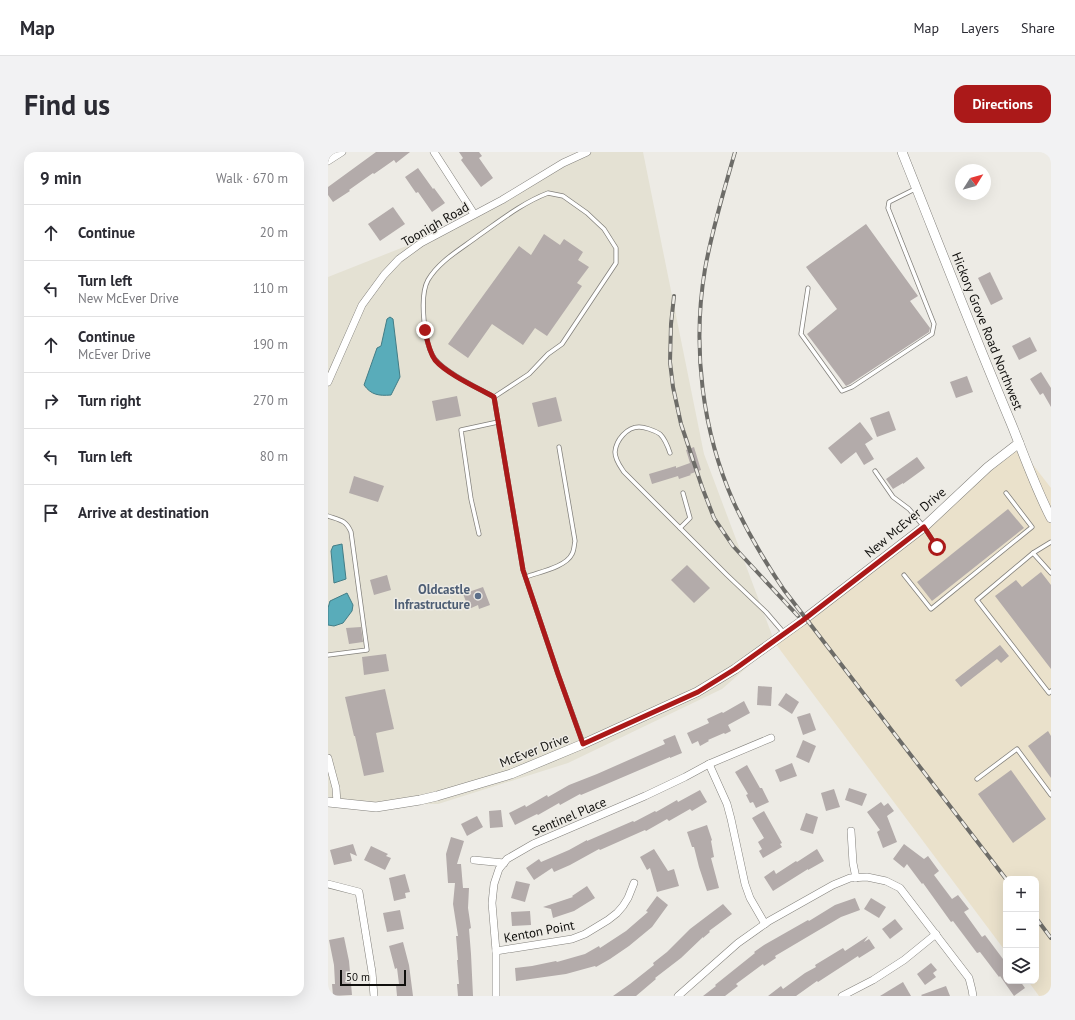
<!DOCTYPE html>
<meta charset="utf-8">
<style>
:root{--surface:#fff;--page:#f2f2f3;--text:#2b2b33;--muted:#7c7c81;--line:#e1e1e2;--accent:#ab1919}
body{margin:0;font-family:"PT Sans",sans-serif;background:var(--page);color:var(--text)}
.controls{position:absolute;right:12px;bottom:12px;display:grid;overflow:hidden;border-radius:8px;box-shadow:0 4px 16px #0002}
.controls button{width:36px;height:36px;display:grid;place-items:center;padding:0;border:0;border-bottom:1px solid var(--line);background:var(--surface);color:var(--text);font:20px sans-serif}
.compass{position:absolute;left:627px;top:12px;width:36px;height:36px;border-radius:50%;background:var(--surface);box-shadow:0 4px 16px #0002;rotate:53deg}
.scale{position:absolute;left:12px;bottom:10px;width:66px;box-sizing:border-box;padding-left:4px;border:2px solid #100f0d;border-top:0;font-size:11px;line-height:14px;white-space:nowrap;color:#100f0d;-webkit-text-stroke:3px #edebe5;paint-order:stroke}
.stop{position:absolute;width:12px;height:12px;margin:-9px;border:3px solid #ab1919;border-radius:50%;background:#fff}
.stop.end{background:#ab1919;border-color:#fff;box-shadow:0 1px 4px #0008}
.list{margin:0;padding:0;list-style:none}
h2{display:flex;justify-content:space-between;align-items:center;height:52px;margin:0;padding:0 16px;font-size:17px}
h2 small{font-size:13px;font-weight:400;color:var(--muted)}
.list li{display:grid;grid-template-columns:26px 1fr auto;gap:12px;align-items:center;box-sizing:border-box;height:56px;padding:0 16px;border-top:1px solid var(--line)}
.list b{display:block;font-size:15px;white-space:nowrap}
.list p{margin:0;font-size:13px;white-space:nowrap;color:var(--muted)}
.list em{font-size:13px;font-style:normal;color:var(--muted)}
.icon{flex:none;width:22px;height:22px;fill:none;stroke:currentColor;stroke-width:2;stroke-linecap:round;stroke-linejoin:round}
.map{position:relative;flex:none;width:723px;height:844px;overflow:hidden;border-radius:12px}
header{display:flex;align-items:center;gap:24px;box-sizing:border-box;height:56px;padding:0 20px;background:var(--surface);border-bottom:1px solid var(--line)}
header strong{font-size:19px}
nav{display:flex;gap:22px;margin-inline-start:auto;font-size:14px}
.intro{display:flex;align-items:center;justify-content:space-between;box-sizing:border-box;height:96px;padding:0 24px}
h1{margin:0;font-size:28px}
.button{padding:10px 18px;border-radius:12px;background:var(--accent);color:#fff;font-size:14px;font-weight:700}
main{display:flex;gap:24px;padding:0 24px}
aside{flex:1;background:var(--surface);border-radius:12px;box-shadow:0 4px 16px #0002}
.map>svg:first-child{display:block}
.commercial{fill:#eae1cb}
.built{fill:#e4e1d3}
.water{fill:#59acba;stroke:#437d86}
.building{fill:#b3abaa}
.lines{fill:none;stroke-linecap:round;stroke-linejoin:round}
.service-casing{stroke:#83817c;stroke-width:5}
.minor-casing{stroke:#83817c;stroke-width:8}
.tertiary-casing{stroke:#83817c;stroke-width:10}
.service{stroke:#fff;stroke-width:3.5}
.minor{stroke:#fff;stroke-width:7}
.tertiary{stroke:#fff;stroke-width:9}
.rail-casing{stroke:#6d6c68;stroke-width:4}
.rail{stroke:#edebe5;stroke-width:2.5;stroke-dasharray:8;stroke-linecap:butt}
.route{stroke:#ab1919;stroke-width:5}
.service-dot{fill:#5c6f8a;stroke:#edebe5;stroke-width:1.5}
.labels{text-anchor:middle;stroke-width:3;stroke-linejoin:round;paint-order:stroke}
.street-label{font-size:13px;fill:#100f0d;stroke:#edebe5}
.service-label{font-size:13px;font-weight:bold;fill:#4e5e75;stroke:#edebe5;text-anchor:end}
</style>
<header>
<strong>Map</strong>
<nav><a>Map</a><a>Layers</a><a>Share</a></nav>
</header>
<div class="intro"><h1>Find us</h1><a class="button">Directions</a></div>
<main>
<aside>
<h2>9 min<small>Walk · 670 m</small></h2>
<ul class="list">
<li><svg class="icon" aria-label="ahead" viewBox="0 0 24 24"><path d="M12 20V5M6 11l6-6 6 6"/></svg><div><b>Continue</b></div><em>20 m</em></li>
<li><svg class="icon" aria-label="left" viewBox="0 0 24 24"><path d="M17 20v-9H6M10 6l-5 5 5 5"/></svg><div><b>Turn left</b><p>New McEver Drive</p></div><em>110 m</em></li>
<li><svg class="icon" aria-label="ahead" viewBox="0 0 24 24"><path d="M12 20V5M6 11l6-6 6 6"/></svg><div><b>Continue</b><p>McEver Drive</p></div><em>190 m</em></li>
<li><svg class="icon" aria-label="right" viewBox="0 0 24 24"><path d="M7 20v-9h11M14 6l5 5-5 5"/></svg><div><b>Turn right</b></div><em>270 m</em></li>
<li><svg class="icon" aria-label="left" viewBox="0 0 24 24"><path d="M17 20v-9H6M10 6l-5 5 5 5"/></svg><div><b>Turn left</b></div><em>80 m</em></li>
<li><svg class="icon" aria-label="arrive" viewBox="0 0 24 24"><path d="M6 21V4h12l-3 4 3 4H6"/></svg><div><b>Arrive at destination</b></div></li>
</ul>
</aside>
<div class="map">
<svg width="723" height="844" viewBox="0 0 723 844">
<rect width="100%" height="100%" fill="#edebe5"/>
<path class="commercial" d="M692 296 723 336V844H711L700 829H708V727H678V800L447 491Z"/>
<path class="built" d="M263 0H315L376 302 447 491 394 537 240 611 110 652 3 653 0 644V125L96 87Z"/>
<g class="water">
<path d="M62 165 65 167 72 225 63 243C51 244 43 243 36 233L49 196 53 194 59 167Z"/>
<path d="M14 392 18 427 6 431 3 399 5 394Z"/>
<path d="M19 441 25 453 24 459 15 471 6 474 0 473V456L2 449Z"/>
</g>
<g class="building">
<path d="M48 0H82L68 11 66 8 46 22 45 21 21 38 22 39 5 50 0 43V35Z"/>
<path d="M131 0H151L154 4 151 6 165 26 153 35 133 8 135 6Z"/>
<path d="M90 16 105 37 106 36 117 51 104 60 90 40 88 41 77 25Z"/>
<path d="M65 55 77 72 52 89 40 72Z"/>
<path d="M538 72 590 144 582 149 602 176 601 180 522 232 518 234 479 182 509 157 478 115Z"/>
<path d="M216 82 232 93 236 87 255 100 250 108 261 115 249 131 254 134 219 184 207 176 195 193 164 172 140 206 120 192 191 94 203 103Z"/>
<path d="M662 120 675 147 663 153 650 126Z"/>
<path d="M702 185 709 199 691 208 684 194Z"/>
<path d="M713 220 723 236V255L715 241 712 243 702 227Z"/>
<path d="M639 224 645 240 628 246 622 230Z"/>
<path d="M129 244 133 264 108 269 104 249Z"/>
<path d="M228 245 234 269 210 275 204 251Z"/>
<path d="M561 259 568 278 549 285 542 266Z"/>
<path d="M532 270 545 287 537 292 546 307 536 313 528 300 513 312 500 296Z"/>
<path d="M366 295 373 318 362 322 363 323 351 327 350 324 324 332 321 322 348 314V316L362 311 358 298Z"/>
<path d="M589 305 597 316 575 332V331L565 337 558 327Z"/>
<path d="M26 324 56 334 50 350 21 341Z"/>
<path d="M680 357 696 376 604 449 589 430Z"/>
<path d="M359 413 382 436 366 451 343 428Z"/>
<path d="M713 420 723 433V517L667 444 688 428 694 435Z"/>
<path d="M59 423 63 438 46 443 42 428Z"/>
<path d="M155 435 162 453 151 457 150 453 141 457 135 442Z"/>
<path d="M33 475 35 490 21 492 18 476Z"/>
<path d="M672 493 681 504 673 511 669 507 633 535 627 528Z"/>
<path d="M58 502 61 519 36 523 34 505Z"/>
<path d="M430 534 444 535 443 554 429 553Z"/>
<path d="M57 537 66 577 48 581 56 620 36 624 27 584H26L17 545Z"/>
<path d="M458 541 471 550 464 562 450 553Z"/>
<path d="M416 549 422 561 400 573 403 579 397 582 396 581 380 588 381 589 372 594 370 589 364 592 359 581 381 571 379 567 394 560 395 561Z"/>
<path d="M482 561 488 578 475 583 469 565Z"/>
<path d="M720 579 723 584V626L700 594Z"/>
<path d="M347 583 354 601 342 606V605L253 643 252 642 232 653 231 651 210 663 209 662 187 673 181 661 197 653 198 655 219 643 220 645 241 633 269 622 337 592 335 588Z"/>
<path d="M475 588 488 594 481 611 468 605Z"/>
<path d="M464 611 469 624 452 630 447 618Z"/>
<path d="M419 613 432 636H434L441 650 428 656 425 650 422 651 418 643 420 642 407 620Z"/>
<path d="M683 618 718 667 685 691 650 642Z"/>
<path d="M521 636 539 642 534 654 517 648Z"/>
<path d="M506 637 512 655 498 659 493 641Z"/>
<path d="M372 638 379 650 364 659 362 657 341 669 339 667 318 679 317 678 272 698 271 697 242 713 226 720 224 716 206 728 198 716 211 707 213 710 241 698 259 688V689L305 669 306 670 327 659 328 660 349 648 350 650Z"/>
<path d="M553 650 556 654 560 651 566 659 559 664 569 690 555 696 549 680 552 678 539 660Z"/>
<path d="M173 658 175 675 162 676 161 659Z"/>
<path d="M436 659 454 691 452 692 454 695 435 706 431 699 434 697 430 690 436 686 424 666Z"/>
<path d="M478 661 490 665 485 682 472 678Z"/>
<path d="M149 664 155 675 139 684 133 672Z"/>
<path d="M379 673 384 688 383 689 386 705 383 706 391 736 379 739 371 715 366 695H364L359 680Z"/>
<path d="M123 685 136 689 129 712H133L135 736H141L140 756 143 776 141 777 143 802 145 844H130L129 832H131L129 808H130L128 784H130L125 752 127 731H120L118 702Z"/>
<path d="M25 692 29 704 22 701 24 709 6 713 2 698Z"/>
<path d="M576 692 596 707 600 704 611 719 606 723 624 747 630 743 641 757 636 760 654 785 657 783 678 811V829H692L697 836 686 844 672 824 671 825 652 800 649 801 625 769 623 770 595 731 594 732 579 712 576 716 565 707Z"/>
<path d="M43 694 60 702 58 704 63 706 57 718 36 708Z"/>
<path d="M326 697 340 719 346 717 351 734 329 740 322 716 319 718 312 705Z"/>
<path d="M489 697 496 709 480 718V717L445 739 436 725 446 718 448 722 468 709 469 710Z"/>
<path d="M77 722 82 740 77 741 78 746 66 749 61 726Z"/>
<path d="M188 729 202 732 197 750 183 746Z"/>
<path d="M259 734 267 746 246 759 225 766 223 757 215 755 245 745 244 744Z"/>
<path d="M329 744 340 753 324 775 301 794 282 807 268 815 267 814 238 822 188 829 187 816 204 814 228 809 229 810 257 802 271 794 272 796 298 779 320 760 318 759Z"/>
<path d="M527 746 532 758 513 765 447 804 448 806 436 814 435 812 408 832 410 834 397 844H375L388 834 387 833 427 801 426 800 436 793 480 768 481 769 507 753Z"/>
<path d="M543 746 558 755 551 766 536 757Z"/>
<path d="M395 752 404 762 381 779 382 780 375 786V785L353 806 327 826 328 827 308 844H285L302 832 326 813 325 811 339 800 362 777Z"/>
<path d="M72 758 76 777 59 780 55 761Z"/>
<path d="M202 759 203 773 184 774 183 760Z"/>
<path d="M567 767 575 777 562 787 554 777Z"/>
<path d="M540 784 536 790 541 787 547 796 531 806 530 804 490 830 489 829 468 844H440L453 834 455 837 477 821 488 815 487 813 515 796 517 799Z"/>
<path d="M16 785 21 809 24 843 5 844 4 832H7L6 813 1 788Z"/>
<path d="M75 790 81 813 85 844H69L68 833 71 832 69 816 67 817 61 794Z"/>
<path d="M603 811 609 818 605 821 608 825 597 833 589 822Z"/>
<path d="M575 830 583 844H552Z"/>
<path d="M618 834 622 844H594L593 843Z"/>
</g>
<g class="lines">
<g class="service-casing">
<g id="service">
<path d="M220 41 235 44 259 61 276 77 288 96V111L234 192 220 202 201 222 166 245C150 236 118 221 107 207 96 193 91 144 100 128 111 109 133 97 150 84 173 68 194 51 220 41Z"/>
<path d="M480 136 473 182 514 239 524 235 604 182 606 172 560 56 561 50 587 37"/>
<path d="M166 245 195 418 230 522 255 591"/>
<path d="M342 301C340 295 337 287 332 282 329 280 324 278 321 277 318 276 314 275 311 275 299 275 288 288 287 300 287 308 292 314 296 320L399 423 438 460 456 481"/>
<path d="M547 319 565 345 581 357 596 375 609 395"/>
<path d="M0 364C12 368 18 368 23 380L39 498 0 503"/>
<path d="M352 376 362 366 355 341"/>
<path d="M151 382 143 347 133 278 170 270"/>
<path d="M723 390 705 401 649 448 721 541 723 539"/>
<path d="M705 401 723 421"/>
<path d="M576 423 603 457 704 375 678 341"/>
<path d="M198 425C211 420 238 415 244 402 246 399 246 394 247 389L231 295"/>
<path d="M649 627 689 597 723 643"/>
</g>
</g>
<g class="minor-casing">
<g id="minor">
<path d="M106 0 146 62"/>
<path d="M0 9 14 0"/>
<path d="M0 230 34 153 56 123 71 107 93 91 174 48 235 11 259 0"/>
<path d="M0 606 8 636 9 651"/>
<path d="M381 612 399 652 403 667 417 732 422 746 437 772"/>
<path d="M523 679 525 711 528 726"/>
<path d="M146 708 176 711"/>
<path d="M0 732 31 740 44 820 46 844"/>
<path d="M168 799 244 787 257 782 280 768 289 761 295 754 300 746 306 731"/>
<path d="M168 844V799L164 751 166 732 171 717 179 707 205 692 317 644 357 625 381 612 443 586"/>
<path d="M350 844 410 791 441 769 505 733 522 726 539 725 558 729 572 736 641 826 644 838 645 844"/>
<path d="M514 844 545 828 576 808 608 782"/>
</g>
</g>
<g class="tertiary-casing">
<g id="tertiary">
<path d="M574 0C610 90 645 181 683 271 696 303 707 335 723 366"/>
<path d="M0 650 48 655 92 648 109 644 183 622 255 592 369 540 407 517 474 469 596 375 660 315 691 291"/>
</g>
</g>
<use href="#service" class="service"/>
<use href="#minor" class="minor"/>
<use href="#tertiary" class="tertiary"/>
<g class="rail-casing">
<g id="rail">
<path d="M407 0C396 38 384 78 377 117 364 195 374 279 406 351 420 381 437 410 456 438L678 727"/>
<path d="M346 144 343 172 342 210 345 235 353 272 374 335 386 366 405 394 470 464"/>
<path d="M708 766 723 786"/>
</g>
</g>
<use href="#rail" class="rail"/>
</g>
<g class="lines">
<path class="route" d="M97 178C99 188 101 200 107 208 119 222 150 236 166 245L195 418 230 522 255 592 370 540 407 517 474 469 596 375 609 395"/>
</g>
<circle class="service-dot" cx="150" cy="444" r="4"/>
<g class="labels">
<g class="street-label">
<text transform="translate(107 72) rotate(-30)" y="5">Toonigh Road</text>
<text transform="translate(660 179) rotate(68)" y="5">Hickory Grove Road Northwest</text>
<text transform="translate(577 370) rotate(-40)" y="5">New McEver Drive</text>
<text transform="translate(206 598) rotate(-21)" y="5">McEver Drive</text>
<text transform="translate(241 664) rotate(-23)" y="5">Sentinel Place</text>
<text transform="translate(211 779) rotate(-11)" y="5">Kenton Point</text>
</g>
<g class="service-label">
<text x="142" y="442">Oldcastle<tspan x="142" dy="15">Infrastructure</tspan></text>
</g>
</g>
</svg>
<div class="controls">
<button>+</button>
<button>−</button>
<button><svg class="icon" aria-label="layers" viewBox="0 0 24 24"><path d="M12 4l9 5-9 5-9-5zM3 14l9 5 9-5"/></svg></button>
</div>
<svg class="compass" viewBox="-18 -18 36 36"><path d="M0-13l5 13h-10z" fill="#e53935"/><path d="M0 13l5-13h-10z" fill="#7c7c81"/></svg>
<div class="scale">50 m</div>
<div class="stop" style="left:609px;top:395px"></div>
<div class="stop end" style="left:97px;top:178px"></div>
</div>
</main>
